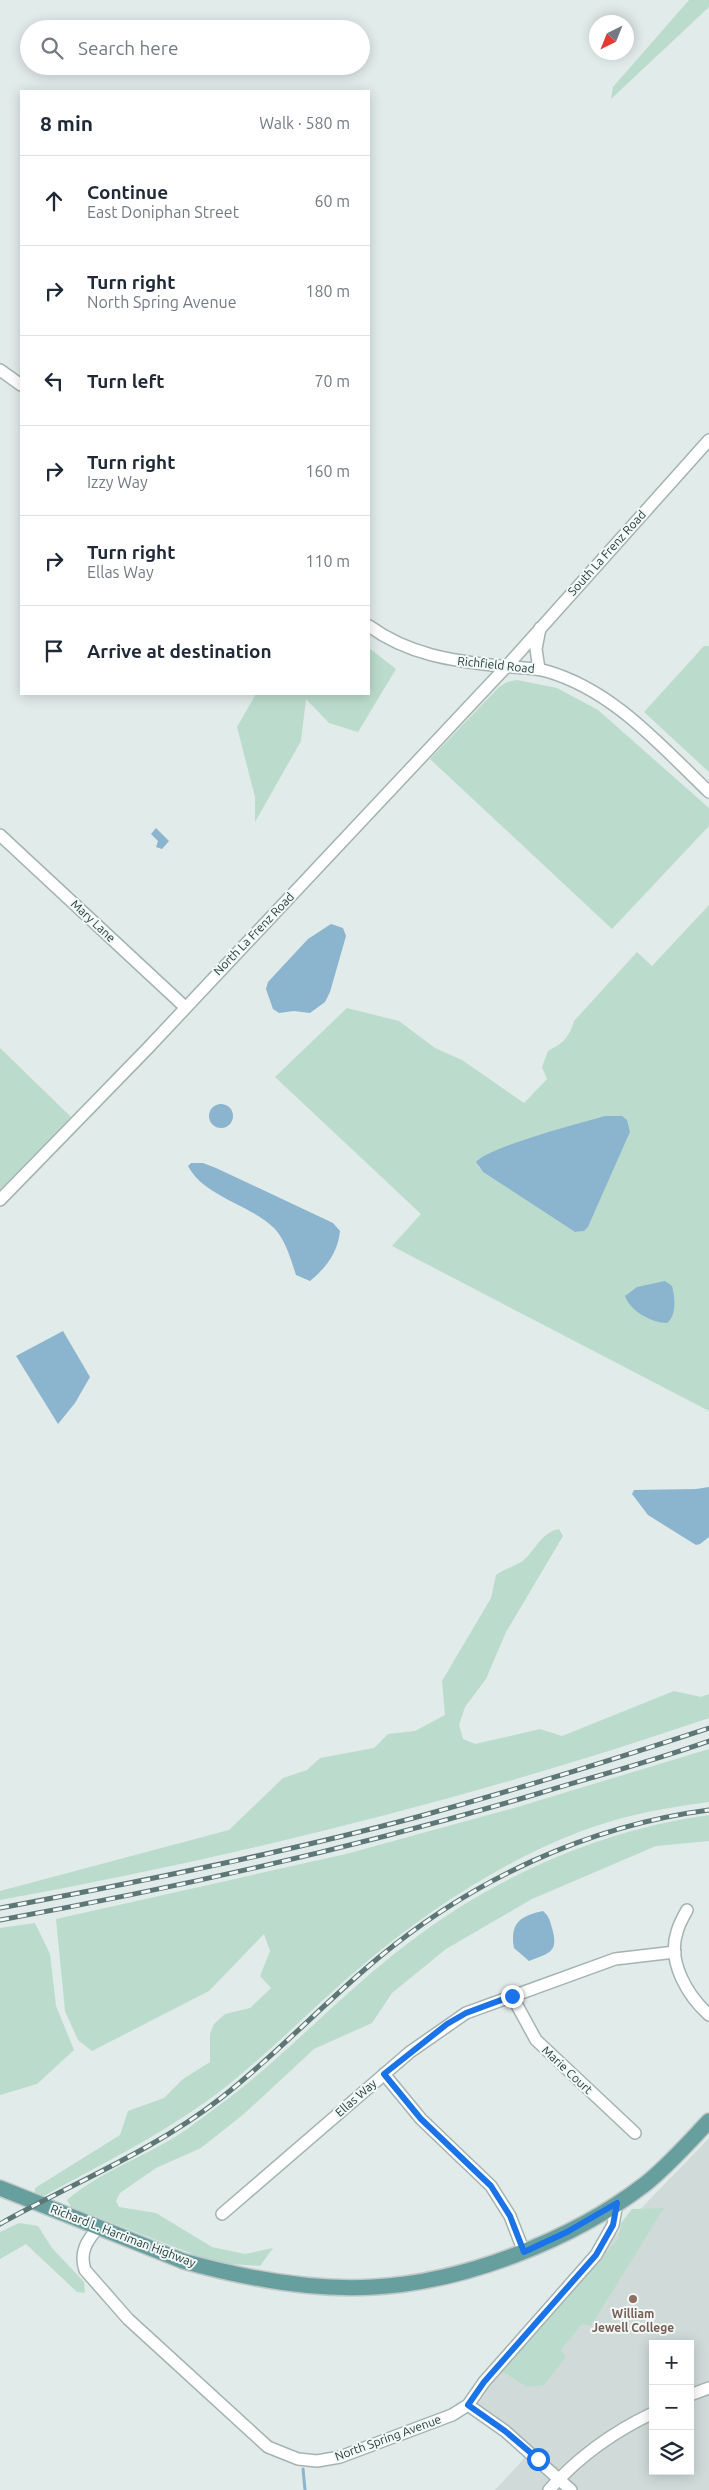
<!DOCTYPE html>
<meta charset="utf-8">
<style>
:root{--surface:#fff;--page:#f2f2f3;--text:#1f2937;--muted:#747a83;--line:#e0e1e3}
body{margin:0;font-family:Ubuntu,sans-serif;background:var(--page);color:var(--text)}
.controls{position:absolute;right:15px;bottom:15px;display:grid;overflow:hidden;border-radius:0px;box-shadow:0 2px 12px #0003}
.controls button{width:45px;height:45px;display:grid;place-items:center;padding:0;border:0;border-bottom:1px solid var(--line);background:var(--surface);color:var(--text);font:25px sans-serif}
.compass{position:absolute;left:589px;top:15px;width:45px;height:45px;border-radius:50%;background:var(--surface);box-shadow:0 2px 12px #0003;rotate:223deg}
.stop{position:absolute;width:15px;height:15px;margin:-11px;border:4px solid #1a73e8;border-radius:50%;background:#fff}
.stop.end{background:#1a73e8;border-color:#fff;box-shadow:0 1px 5px #0008}
.list{margin:0;padding:0;list-style:none}
h2{display:flex;justify-content:space-between;align-items:center;height:65px;margin:0;padding:0 20px;font-size:21px}
h2 small{font-size:16px;font-weight:400;color:var(--muted)}
.list li{display:grid;grid-template-columns:32px 1fr auto;gap:15px;align-items:center;box-sizing:border-box;height:90px;padding:0 20px;border-top:1px solid var(--line)}
.list b{display:block;font-size:19px;white-space:nowrap}
.list p{margin:0;font-size:16px;white-space:nowrap;color:var(--muted)}
.list em{font-size:16px;font-style:normal;color:var(--muted)}
.icon{flex:none;width:28px;height:28px;fill:none;stroke:currentColor;stroke-width:2;stroke-linecap:round;stroke-linejoin:round}
.map{position:relative;flex:none;width:709px;height:2490px;overflow:hidden}
.search{position:absolute;background:var(--surface);box-shadow:0 2px 12px #0003;left:20px;top:20px;width:350px;height:55px;display:flex;align-items:center;gap:12px;box-sizing:border-box;padding:0 18px;border-radius:28px;color:var(--muted);font-size:19px}
.panel{position:absolute;background:var(--surface);box-shadow:0 2px 12px #0003;left:20px;top:90px;width:350px;height:605px;border-radius:0px}
.map>svg:first-child{display:block}
.built{fill:#d0dbd9;fill-rule:evenodd}
.green{fill:#bbdccc;fill-rule:evenodd}
.water{fill:#8bb4cf}
.lines{fill:none;stroke-linecap:round;stroke-linejoin:round}
.stream{stroke:#8bb4cf;stroke-width:3}
.minor-casing{stroke:#a4b3b1;stroke-width:14}
.major-casing{stroke:#c1c8c8;stroke-width:18}
.minor{stroke:#fff;stroke-width:11}
.major{stroke:#679f9e;stroke-width:15}
.rail-casing{stroke:#5d7776;stroke-width:5}
.rail{stroke:#f2f8f6;stroke-width:3;stroke-dasharray:9;stroke-linecap:butt}
.route{stroke:#1a73e8;stroke-width:6}
.education-dot{fill:#8d6e63;stroke:#f2f8f6;stroke-width:2}
.labels{text-anchor:middle;stroke-width:4;stroke-linejoin:round;paint-order:stroke}
.street-label{font-size:12px;fill:#223c3b;stroke:#f2f8f6}
.education-label{font-size:12px;font-weight:bold;fill:#785e54;stroke:#f2f8f6}
</style>
<div class="map">
<svg width="709" height="2490" viewBox="0 0 709 2490">
<rect width="100%" height="100%" fill="#e1ebe9"/>
<path class="built" d="M709 2138V2490H495L530 2452 462 2408 596 2255ZM653 2344H690V2471H653Z"/>
<g class="green">
<path d="M689 0H709V7L611 99 613 87Z"/>
<path d="M704 646H709V772L644 712Z"/>
<path d="M369 648 396 669 358 732 329 723 306 699 301 741 255 822V797L237 727 256 694H369Z"/>
<path d="M517 680 557 688 598 710 709 808V826L612 929 430 759 499 687 507 682Z"/>
<path d="M709 905V1411L392 1246 421 1214 275 1077 347 1008 399 1021 435 1048 462 1060 524 1103 547 1079 542 1067 548 1051C563 1043 569 1038 574 1021L637 952 652 966ZM630 1132 588 1227 583 1231 575 1232 483 1172 478 1166Z"/>
<path d="M0 1048 71 1117 0 1194Z"/>
<path d="M559 1529 563 1536 506 1632 486 1679 465 1707 459 1725 463 1739 475 1744 540 1729 562 1736 674 1691 701 1697 709 1694V1718C478 1797 240 1856 0 1900V1891L229 1830 283 1778 307 1770 320 1758 374 1748 388 1734 415 1731 445 1715 442 1681 491 1598 496 1575C504 1569 518 1565 524 1560 536 1549 542 1532 559 1529Z"/>
<path d="M709 1749V1802C670 1807 630 1814 593 1827 512 1855 429 1909 364 1964 317 2003 276 2047 228 2085 172 2130 105 2162 42 2197L35 2194V2188L120 2135 128 2111 164 2098 183 2079 210 2062V2034L214 2024 225 2014 250 2008 271 1988 260 1976 270 1951 264 1934 209 1991 92 2051 78 2040 65 2011 56 1919 346 1854 514 1808Z"/>
<path d="M709 1815V1841L656 1846 532 1899 446 1949 392 1993 372 2023 314 2049 245 2113 201 2148 156 2168 120 2193 116 2201 119 2207 156 2213 212 2247 245 2254 273 2248 260 2266 216 2263 71 2207 67 2200C104 2168 155 2154 194 2124 214 2109 235 2094 255 2077 306 2034 353 1985 407 1944 494 1877 600 1830 709 1815Z"/>
<path d="M35 1923 50 1954 56 2006 74 2050 37 2084 0 2095V1928Z"/>
<path d="M664 2208 591 2326 582 2324 561 2350 566 2357 544 2385 527 2387 501 2371 618 2239 621 2223 632 2209Z"/>
<path d="M19 2223 38 2226 52 2248 84 2282 85 2293 77 2292 26 2244 0 2259V2232Z"/>
</g>
<g class="water">
<path d="M156 828 169 841 162 849 156 847 158 841 151 834Z"/>
<path d="M331 924 343 928 346 936 330 992 325 1002 310 1013 294 1011 279 1013 273 1009 266 989 268 982 308 939Z"/>
<circle cx="221" cy="1116" r="12"/>
<path d="M605 1116H622L627 1120 630 1132 588 1227 584 1231 575 1232 483 1172 476 1162C489 1147 580 1123 605 1116Z"/>
<path d="M191 1163H203L216 1168 333 1223 340 1231C338 1252 326 1268 310 1281L296 1275C291 1260 286 1241 275 1229 252 1205 204 1197 188 1166Z"/>
<path d="M665 1281 672 1286C675 1297 677 1315 667 1323 652 1323 630 1311 625 1296L637 1287Z"/>
<path d="M63 1331 90 1377 75 1403 58 1424 16 1356Z"/>
<path d="M709 1487V1537L700 1544 696 1545 648 1515 632 1494 634 1490 696 1489Z"/>
<path d="M543 1911C549 1916 550 1921 552 1928 559 1952 550 1953 529 1961L514 1948C510 1924 519 1916 543 1911Z"/>
</g>
<g class="lines">
<path class="stream" d="M303 2469 305 2490"/>
<g class="minor-casing">
<g id="minor">
<path d="M0 370 21 385"/>
<path d="M369 626C409 655 453 661 501 666 516 668 532 667 546 671 613 690 660 745 709 792"/>
<path d="M539 669 536 649 540 628"/>
<path d="M0 835 185 1007"/>
<path d="M0 1200 148 1048 506 667 709 440"/>
<path d="M687 1910C683 1917 679 1924 677 1932 667 1962 688 1996 709 2015"/>
<path d="M512 1996 536 2040 635 2133"/>
<path d="M384 2074 421 2119 491 2186 510 2216 524 2252"/>
<path d="M222 2214 410 2052 466 2013 615 1959 675 1952"/>
<path d="M99 2227C87 2240 79 2252 85 2270L128 2319 268 2447 298 2459 317 2461 340 2457 452 2415 468 2405 484 2382 596 2255 613 2225 617 2203"/>
<path d="M690 2395 709 2388"/>
<path d="M468 2405 505 2431 571 2490"/>
<path d="M549 2490C578 2457 613 2432 653 2413"/>
</g>
</g>
<g class="major-casing">
<path id="major" d="M0 2188 183 2261C244 2278 310 2291 374 2287 464 2282 572 2240 644 2185 668 2166 688 2143 709 2121"/>
</g>
<use href="#minor" class="minor"/>
<use href="#major" class="major"/>
<g class="rail-casing">
<g id="rail">
<path d="M0 1908C140 1882 279 1854 417 1817 515 1790 612 1760 709 1728"/>
<path d="M0 1920C182 1887 362 1846 540 1793 596 1776 653 1761 709 1741"/>
<path d="M0 2224C73 2183 155 2150 221 2098 276 2055 324 2003 377 1959 472 1880 587 1826 709 1810"/>
</g>
</g>
<use href="#rail" class="rail"/>
</g>
<g class="lines">
<path class="route" d="M512 1996 466 2013 447 2024 384 2074 421 2119 491 2186 510 2216 524 2252 567 2232 617 2203 613 2225 596 2255 484 2382 468 2405 505 2431 538 2459"/>
</g>
<circle class="education-dot" cx="633" cy="2299" r="5"/>
<g class="labels">
<g class="street-label">
<text transform="translate(607 553) rotate(-48)" y="4">South La Frenz Road</text>
<text transform="translate(496 665) rotate(6)" y="4">Richfield Road</text>
<text transform="translate(93 921) rotate(43)" y="4">Mary Lane</text>
<text transform="translate(254 934) rotate(-46)" y="4">North La Frenz Road</text>
<text transform="translate(567 2070) rotate(43)" y="4">Marie Court</text>
<text transform="translate(356 2098) rotate(-41)" y="4">Ellas Way</text>
<text transform="translate(123 2236) rotate(21)" y="4">Richard L. Harriman Highway</text>
<text transform="translate(388 2438) rotate(-20)" y="4">North Spring Avenue</text>
</g>
<g class="education-label">
<text x="633" y="2318">William<tspan x="633" dy="14">Jewell College</tspan></text>
</g>
</g>
</svg>
<div class="controls">
<button>+</button>
<button>−</button>
<button><svg class="icon" aria-label="layers" viewBox="0 0 24 24"><path d="M12 4l9 5-9 5-9-5zM3 14l9 5 9-5"/></svg></button>
</div>
<svg class="compass" viewBox="-18 -18 36 36"><path d="M0-13l5 13h-10z" fill="#e53935"/><path d="M0 13l5-13h-10z" fill="#747a83"/></svg>
<div class="stop" style="left:538px;top:2459px"></div>
<div class="stop end" style="left:512px;top:1996px"></div>
<div class="search"><svg class="icon" aria-label="search" viewBox="0 0 24 24"><circle cx="10" cy="10" r="6"/><path d="M15 15l6 6"/></svg>Search here</div>
<section class="panel">
<h2>8 min<small>Walk · 580 m</small></h2>
<ul class="list">
<li><svg class="icon" aria-label="ahead" viewBox="0 0 24 24"><path d="M12 20V5M6 11l6-6 6 6"/></svg><div><b>Continue</b><p>East Doniphan Street</p></div><em>60 m</em></li>
<li><svg class="icon" aria-label="right" viewBox="0 0 24 24"><path d="M7 20v-9h11M14 6l5 5-5 5"/></svg><div><b>Turn right</b><p>North Spring Avenue</p></div><em>180 m</em></li>
<li><svg class="icon" aria-label="left" viewBox="0 0 24 24"><path d="M17 20v-9H6M10 6l-5 5 5 5"/></svg><div><b>Turn left</b></div><em>70 m</em></li>
<li><svg class="icon" aria-label="right" viewBox="0 0 24 24"><path d="M7 20v-9h11M14 6l5 5-5 5"/></svg><div><b>Turn right</b><p>Izzy Way</p></div><em>160 m</em></li>
<li><svg class="icon" aria-label="right" viewBox="0 0 24 24"><path d="M7 20v-9h11M14 6l5 5-5 5"/></svg><div><b>Turn right</b><p>Ellas Way</p></div><em>110 m</em></li>
<li><svg class="icon" aria-label="arrive" viewBox="0 0 24 24"><path d="M6 21V4h12l-3 4 3 4H6"/></svg><div><b>Arrive at destination</b></div></li>
</ul>
</section>
</div>
